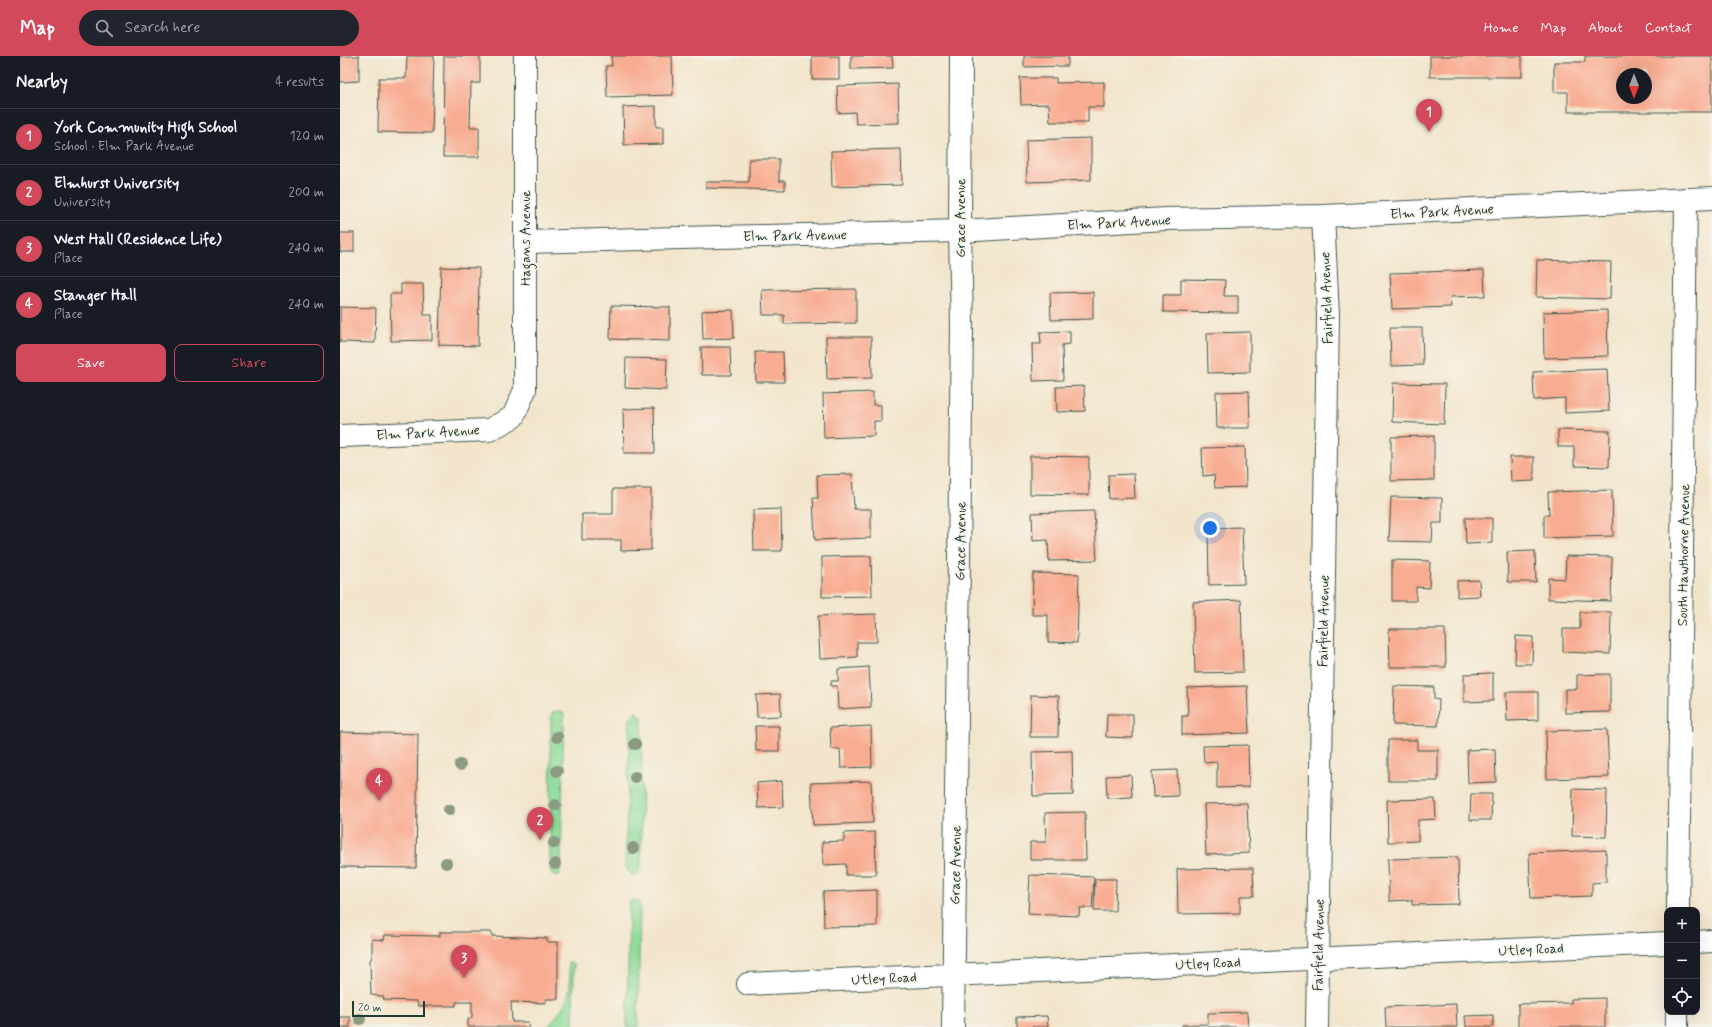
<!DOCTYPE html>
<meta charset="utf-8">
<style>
:root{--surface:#171b24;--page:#20242c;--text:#f1f3f6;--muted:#9ea1a6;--line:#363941;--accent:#d1495b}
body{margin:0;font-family:Mynerve,sans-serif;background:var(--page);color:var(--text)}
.controls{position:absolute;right:12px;bottom:12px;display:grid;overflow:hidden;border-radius:8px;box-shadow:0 4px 16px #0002}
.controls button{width:36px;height:36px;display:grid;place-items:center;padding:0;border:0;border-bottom:1px solid var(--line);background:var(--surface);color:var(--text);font:20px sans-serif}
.compass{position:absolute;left:1276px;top:12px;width:36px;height:36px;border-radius:50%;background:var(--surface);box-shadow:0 4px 16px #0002;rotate:180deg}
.scale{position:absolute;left:12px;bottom:10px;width:73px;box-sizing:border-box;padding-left:4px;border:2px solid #1f3d34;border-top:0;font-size:11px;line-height:14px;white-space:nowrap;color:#1f3d34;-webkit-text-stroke:3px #f7f3e8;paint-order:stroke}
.you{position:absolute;left:870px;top:472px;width:14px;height:14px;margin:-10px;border:3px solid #fff;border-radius:50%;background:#1a73e8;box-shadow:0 0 0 6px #1a73e833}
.badge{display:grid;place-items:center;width:26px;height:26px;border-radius:50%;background:var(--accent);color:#fff;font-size:13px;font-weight:700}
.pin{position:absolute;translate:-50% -33px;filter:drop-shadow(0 1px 2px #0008)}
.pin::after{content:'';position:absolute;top:21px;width:14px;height:12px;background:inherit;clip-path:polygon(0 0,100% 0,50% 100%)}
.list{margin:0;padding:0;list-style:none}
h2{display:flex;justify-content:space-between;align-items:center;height:52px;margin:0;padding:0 16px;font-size:17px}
h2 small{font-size:13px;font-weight:400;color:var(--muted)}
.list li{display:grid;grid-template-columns:26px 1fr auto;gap:12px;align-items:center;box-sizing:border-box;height:56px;padding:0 16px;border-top:1px solid var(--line)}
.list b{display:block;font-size:15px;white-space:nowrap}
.list p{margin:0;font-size:13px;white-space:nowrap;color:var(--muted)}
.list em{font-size:13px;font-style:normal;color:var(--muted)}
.actions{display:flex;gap:8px;padding:12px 16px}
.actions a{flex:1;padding:9px 0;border:1px solid var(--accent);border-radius:8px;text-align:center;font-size:14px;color:var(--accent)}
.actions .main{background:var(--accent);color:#fff}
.icon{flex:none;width:22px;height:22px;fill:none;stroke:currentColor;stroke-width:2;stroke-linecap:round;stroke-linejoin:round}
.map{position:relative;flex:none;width:1372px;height:971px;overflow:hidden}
header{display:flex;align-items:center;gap:24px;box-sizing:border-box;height:56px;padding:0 20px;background:var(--accent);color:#fff}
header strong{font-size:19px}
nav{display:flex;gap:22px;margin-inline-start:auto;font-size:14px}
.search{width:280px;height:36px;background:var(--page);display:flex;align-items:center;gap:10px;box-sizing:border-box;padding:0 14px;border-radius:22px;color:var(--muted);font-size:15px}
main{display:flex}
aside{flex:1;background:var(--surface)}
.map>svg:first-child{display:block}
.green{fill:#8ddb9a;stroke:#568c67}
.building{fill:#f8ac91;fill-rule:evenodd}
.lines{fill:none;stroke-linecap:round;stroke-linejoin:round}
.minor-casing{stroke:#3f564b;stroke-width:24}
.minor{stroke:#fff;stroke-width:22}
.tree{fill:#8a9a83}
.labels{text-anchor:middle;stroke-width:3;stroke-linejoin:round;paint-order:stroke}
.street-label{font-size:14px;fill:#1f3d34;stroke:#f7f3e8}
</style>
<header>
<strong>Map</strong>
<div class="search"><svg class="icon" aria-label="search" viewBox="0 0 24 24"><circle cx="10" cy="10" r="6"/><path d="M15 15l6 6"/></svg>Search here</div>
<nav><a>Home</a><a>Map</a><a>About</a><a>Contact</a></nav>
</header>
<main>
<aside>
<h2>Nearby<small>4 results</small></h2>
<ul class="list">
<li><span class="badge">1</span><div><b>York Community High School</b><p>School · Elm Park Avenue</p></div><em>120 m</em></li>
<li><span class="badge">2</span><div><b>Elmhurst University</b><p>University</p></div><em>200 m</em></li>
<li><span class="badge">3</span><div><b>West Hall (Residence Life)</b><p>Place</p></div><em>240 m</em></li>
<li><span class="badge">4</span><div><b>Stanger Hall</b><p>Place</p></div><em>240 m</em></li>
</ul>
<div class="actions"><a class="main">Save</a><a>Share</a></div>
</aside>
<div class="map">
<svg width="1372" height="971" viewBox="0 0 1372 971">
<rect width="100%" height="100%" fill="#f7f3e8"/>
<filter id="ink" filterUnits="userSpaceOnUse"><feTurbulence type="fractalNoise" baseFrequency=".025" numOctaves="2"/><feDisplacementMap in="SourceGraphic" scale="8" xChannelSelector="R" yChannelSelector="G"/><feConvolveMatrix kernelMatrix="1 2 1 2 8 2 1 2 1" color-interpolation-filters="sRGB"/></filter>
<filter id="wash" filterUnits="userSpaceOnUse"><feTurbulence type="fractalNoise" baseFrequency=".012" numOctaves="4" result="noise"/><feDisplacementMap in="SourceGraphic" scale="16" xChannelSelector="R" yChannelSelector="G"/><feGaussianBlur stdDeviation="0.9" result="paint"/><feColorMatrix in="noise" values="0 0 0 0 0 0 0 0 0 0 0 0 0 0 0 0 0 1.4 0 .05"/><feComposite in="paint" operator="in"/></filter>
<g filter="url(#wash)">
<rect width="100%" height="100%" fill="#f2e5cc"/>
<g class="green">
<path d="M220 655 224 658 221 813 219 819H212L210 813 211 660 213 656Z"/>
<path d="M296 656 302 661 301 813 296 819H291L285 810 290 662Z"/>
<path d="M295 844 300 847 298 971H287L289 846Z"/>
<path d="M228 907 234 908 233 971H208C218 959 231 943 230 926 230 920 229 913 228 907Z"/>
</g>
<g id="blocks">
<g class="building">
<path d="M0 0H19V25L0 26Z"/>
<path d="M67 0H94L92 77 38 76 39 22H66Z"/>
<path d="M104 0H140V27H131L130 71H139V101H103Z"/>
<path d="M271 0H332L333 39 267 41 266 10H272Z"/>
<rect x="472" y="0" width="27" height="23"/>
<path d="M511 0H552L553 12 511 13Z"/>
<path d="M684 0H728V10L684 11Z"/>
<rect x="1090" y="0" width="92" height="21"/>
<path d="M1245 0H1372V56H1228V36H1214V6H1245ZM1282 18H1306V42H1282Z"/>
<path d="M680 22H716V27L764 26V51H748V66H710L709 48 681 49Z"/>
<path d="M558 28 559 67 516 68 515 56 498 57 497 30Z"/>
<path d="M316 50V71H323V88L284 89 283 51Z"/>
<path d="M751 82V124L687 126 686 84Z"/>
<path d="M561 93 562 129 492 131 491 95Z"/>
<path d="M409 103H439V125H445V134L366 132V126H409Z"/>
<rect x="0" y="177" width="14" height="19"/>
<path d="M1197 204 1271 206 1270 243 1196 241Z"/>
<path d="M101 211 139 212 138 290 99 289Z"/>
<path d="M1144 214 1145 240 1110 241 1111 251 1052 253 1050 217Z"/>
<path d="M841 223 885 224 884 240H898V257L823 256V239H841Z"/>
<path d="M61 228H83L84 259H92V284L51 285 50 238H61Z"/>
<path d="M516 233V267L444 268V259H423L422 234Z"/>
<path d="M753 236V263L711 264 710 237Z"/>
<path d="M271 250 330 251V285L270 283Z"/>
<path d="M0 251 36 252 35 287 0 286Z"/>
<path d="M393 254 394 282 363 283 362 255Z"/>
<path d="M1267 254 1268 300 1204 302 1203 256Z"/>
<path d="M1050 272H1082L1083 309 1051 310Z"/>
<path d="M730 275V288L722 289 723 324 693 325 692 288H701L700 276Z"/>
<path d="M910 276V316L868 317 867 277Z"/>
<path d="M486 281H531L532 322 487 323Z"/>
<path d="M361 291H390L391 319H362Z"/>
<path d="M415 296H443L444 326H416Z"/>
<path d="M286 302 327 303 326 334 285 332Z"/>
<path d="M1267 313 1269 355 1225 357V342L1194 344 1193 316Z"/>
<path d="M1053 327 1105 328 1104 368 1052 366Z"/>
<path d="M744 330 745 355 717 356 716 331Z"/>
<path d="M909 335 910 372H877L876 336Z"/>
<path d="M533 336V349H541V365H534V380L484 382 483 338Z"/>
<path d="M314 352 315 397H284L283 353Z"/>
<path d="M1218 374 1270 375 1269 411 1234 410V391H1218Z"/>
<path d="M1094 380V424L1051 425V381Z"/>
<path d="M905 391 906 431 875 432 874 419 863 420 862 392Z"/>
<path d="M690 400 749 401V439L690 438Z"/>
<path d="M1170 401H1194V425L1171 426Z"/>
<path d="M512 418 514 453H531V482L475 484 473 442H478L477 419Z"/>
<path d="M794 418 795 442 769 443 768 419Z"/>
<path d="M273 433H311V494L281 495V484H242V458H273Z"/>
<path d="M1272 434 1273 480 1204 482V459H1209L1208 436Z"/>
<path d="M1051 441 1102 442V467H1093L1092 486 1049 485Z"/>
<path d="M441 453 442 495H414L413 454Z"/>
<path d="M754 455 757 504 709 505 708 484 693 485 692 457Z"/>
<path d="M1125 462H1152V487L1126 488Z"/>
<path d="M902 471 904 528 869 529 868 472Z"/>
<path d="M1195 495 1196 526H1168L1167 496Z"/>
<path d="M531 500 532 540 482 541V501Z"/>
<path d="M1226 500 1272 501 1271 545 1208 543V522L1225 523Z"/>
<path d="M1052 504 1090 505 1089 532 1076 531V545H1052Z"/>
<path d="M693 517 739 518 737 587 708 586V559H692Z"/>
<path d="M1139 524 1140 540 1117 541V525Z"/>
<path d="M901 544 903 616 855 617 853 546Z"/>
<path d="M1240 556H1271L1270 598 1223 596V573H1240Z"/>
<path d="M536 558 537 586H517V601L480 603 478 560Z"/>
<path d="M1049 573H1105L1106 611H1050Z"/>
<path d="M1176 580 1193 581 1192 608H1175Z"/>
<path d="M529 611 531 651 498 653 497 630H491V625H498V613Z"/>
<path d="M1153 617V645L1124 646V618Z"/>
<path d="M1270 618V656L1225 657V633H1237V619Z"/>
<path d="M907 630 909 677 842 679V660H848L847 632Z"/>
<path d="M1054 630 1094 631V643L1099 644 1098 670 1053 669Z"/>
<path d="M1166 636H1198V664L1167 665Z"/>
<path d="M440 638 441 660 417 661 416 639Z"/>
<path d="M691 639 719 640 718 681H690Z"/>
<path d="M767 658H793V682L766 681Z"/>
<path d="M415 670H439V695H416Z"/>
<path d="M531 670 532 711 501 712 500 693H491L490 672Z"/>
<path d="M1267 673 1269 721 1207 723 1206 675Z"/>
<path d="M0 676 78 678 76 812 0 811Z"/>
<path d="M1048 684H1077V694H1098V725H1048Z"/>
<path d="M908 689 909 731 877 732V706L864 707 863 690Z"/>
<path d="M1155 693 1156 726 1128 727 1127 694Z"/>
<path d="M732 695 733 739 693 740 692 696Z"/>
<path d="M837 714 838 740 813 741 812 715Z"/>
<path d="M791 719 792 741 767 742 766 720Z"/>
<path d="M442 725 443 751 418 752 417 727Z"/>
<path d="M531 725 533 767 473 769 471 727Z"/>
<path d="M1233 733 1267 734 1266 781 1232 780Z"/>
<path d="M1131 738H1152L1151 764H1130Z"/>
<path d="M1095 743 1096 763 1078 764V785L1048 786 1047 744Z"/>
<path d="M907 747 909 797 866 799 864 748Z"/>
<path d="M745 756 746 804H690V786H706L705 757Z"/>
<path d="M535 776 536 819H506V808L483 809 482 786 504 785V777Z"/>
<path d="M1266 794V826L1252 827V840L1191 842 1189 797Z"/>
<path d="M1118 801 1119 848 1072 849V844L1049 845 1048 803Z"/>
<path d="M913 812 914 840H900V857L838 858 837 813Z"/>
<path d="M690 819 754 821 752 852H740L739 860 688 858Z"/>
<path d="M755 823H776L775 855H754Z"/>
<path d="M537 834V870L484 871 483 836Z"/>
<path d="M100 876H152V880L207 882V886H218V943H206V947L171 946 172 966H188L189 971H128V963H130L132 961V946H116V950H78L77 945 44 944 43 940 31 939 30 905 32 900V883L44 884 45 879 100 880Z"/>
<path d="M1265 942V971H1178V948L1231 947V943Z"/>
<path d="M1116 948 1117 971H1046L1045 951Z"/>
<path d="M907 956 908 971H842V969L868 968V957Z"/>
<path d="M1153 959V971H1126L1125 960Z"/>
<path d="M707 960 708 971H677V961Z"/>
<rect x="0" y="961" width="10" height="10"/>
</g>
</g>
</g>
<g filter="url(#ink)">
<use href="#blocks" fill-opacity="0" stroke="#3f564b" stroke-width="1"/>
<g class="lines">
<g class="minor-casing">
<g id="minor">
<path d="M185 186 620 175 826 163 983 160 1372 142"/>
<path d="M0 380 149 374 173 361 185 334V0"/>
<path d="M1338 854 1346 143"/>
<path d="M1357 886 1372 885"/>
<path d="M408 928 1327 887"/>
<path d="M613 971 622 271 620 175 621 0"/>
<path d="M977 971 988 259 983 160"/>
<path d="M1337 971V956"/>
</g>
</g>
<use href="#minor" class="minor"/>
</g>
<g class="tree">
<circle cx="217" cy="681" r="6"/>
<circle cx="295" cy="688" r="6"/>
<circle cx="120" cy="709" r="6"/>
<circle cx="217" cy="715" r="6"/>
<circle cx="295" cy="721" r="6"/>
<circle cx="215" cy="749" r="6"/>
<circle cx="109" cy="754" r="6"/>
<circle cx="214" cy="787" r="6"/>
<circle cx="293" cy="792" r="6"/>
<circle cx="106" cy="807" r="6"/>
<circle cx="215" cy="808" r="6"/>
<circle cx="20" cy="963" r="6"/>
</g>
</g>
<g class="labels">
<g class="street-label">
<text transform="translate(1102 155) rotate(-3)" y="5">Elm Park Avenue</text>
<text transform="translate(620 162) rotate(-90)" y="5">Grace Avenue</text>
<text transform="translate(779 166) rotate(-3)" y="5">Elm Park Avenue</text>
<text transform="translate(455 179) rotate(-1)" y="5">Elm Park Avenue</text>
<text transform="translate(185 182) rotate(-90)" y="5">Hagans Avenue</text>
<text transform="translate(986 242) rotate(-92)" y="5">Fairfield Avenue</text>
<text transform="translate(88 376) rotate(-3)" y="5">Elm Park Avenue</text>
<text transform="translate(620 485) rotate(-89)" y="5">Grace Avenue</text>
<text transform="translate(1343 499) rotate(-89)" y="5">South Hawthorne Avenue</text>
<text transform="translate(983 565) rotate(-89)" y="5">Fairfield Avenue</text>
<text transform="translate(615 809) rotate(-89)" y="5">Grace Avenue</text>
<text transform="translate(978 889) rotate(-89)" y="5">Fairfield Avenue</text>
<text transform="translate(1191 893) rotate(-3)" y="5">Utley Road</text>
<text transform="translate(868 907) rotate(-3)" y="5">Utley Road</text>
<text transform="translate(544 922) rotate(-3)" y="5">Utley Road</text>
</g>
</g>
</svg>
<div class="controls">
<button>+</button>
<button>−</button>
<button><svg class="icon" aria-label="locate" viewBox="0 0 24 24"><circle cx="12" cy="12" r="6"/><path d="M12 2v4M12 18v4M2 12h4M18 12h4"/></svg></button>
</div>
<svg class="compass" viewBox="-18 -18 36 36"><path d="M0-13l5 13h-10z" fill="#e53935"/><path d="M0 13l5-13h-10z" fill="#9ea1a6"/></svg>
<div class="scale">20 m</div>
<div class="you"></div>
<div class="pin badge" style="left:1089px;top:76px">1</div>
<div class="pin badge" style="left:200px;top:784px">2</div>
<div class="pin badge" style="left:124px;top:922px">3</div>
<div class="pin badge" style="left:39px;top:745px">4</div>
</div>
</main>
